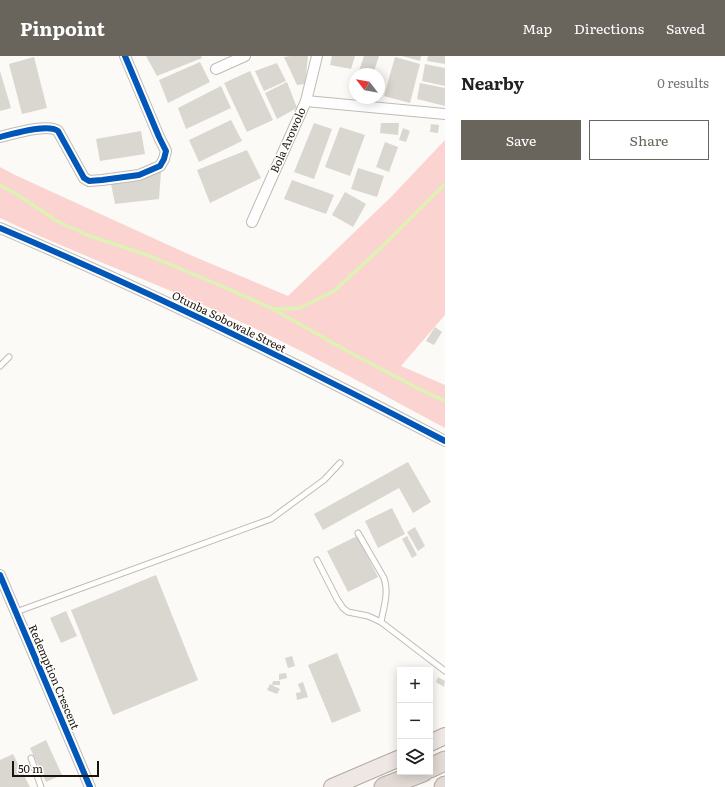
<!DOCTYPE html>
<meta charset="utf-8">
<style>
:root{--surface:#fff;--page:#f6f6f6;--text:#222;--muted:#767676;--line:#e0e0e0;--accent:#69645c}
body{margin:0;font-family:Literata,serif;background:var(--page);color:var(--text)}
.controls{position:absolute;right:12px;bottom:12px;display:grid;overflow:hidden;border-radius:0px;box-shadow:0 2px 10px #0003}
.controls button{width:36px;height:36px;display:grid;place-items:center;padding:0;border:0;border-bottom:1px solid var(--line);background:var(--surface);color:var(--text);font:20px sans-serif}
.compass{position:absolute;left:349px;top:12px;width:36px;height:36px;border-radius:50%;background:var(--surface);box-shadow:0 2px 10px #0003;rotate:301deg}
.scale{position:absolute;left:12px;bottom:10px;width:87px;box-sizing:border-box;padding-left:4px;border:2px solid #1a1309;border-top:0;font-size:11px;line-height:14px;white-space:nowrap;color:#1a1309;-webkit-text-stroke:3px #fff;paint-order:stroke}
.list{margin:0;padding:0;list-style:none}
h2{display:flex;justify-content:space-between;align-items:center;height:52px;margin:0;padding:0 16px;font-size:17px}
h2 small{font-size:13px;font-weight:400;color:var(--muted)}
.actions{display:flex;gap:8px;padding:12px 16px}
.actions a{flex:1;padding:9px 0;border:1px solid var(--accent);border-radius:0px;text-align:center;font-size:14px;color:var(--accent)}
.actions .main{background:var(--accent);color:#fff}
.icon{flex:none;width:22px;height:22px;fill:none;stroke:currentColor;stroke-width:2;stroke-linecap:round;stroke-linejoin:round}
.map{position:relative;flex:none;width:445px;height:731px;overflow:hidden}
header{display:flex;align-items:center;gap:24px;box-sizing:border-box;height:56px;padding:0 20px;background:var(--accent);color:#fff}
header strong{font-size:19px}
nav{display:flex;gap:22px;margin-inline-start:auto;font-size:14px}
main{display:flex}
aside{flex:1;background:var(--surface)}
.map>svg:first-child{display:block}
.green{fill:#fbd3d1}
.lines{fill:none;stroke-linecap:round;stroke-linejoin:round}
.stream{stroke:#def2b4;stroke-width:3.5}
.building{fill:#d9d7cf}
.lane-casing{stroke:#c0bbb4;stroke-width:7}
.street-casing{stroke:#c0bbb4;stroke-width:12}
.primary-casing{stroke:#b2a8a1;stroke-width:18}
.highway-casing{stroke:#b2a8a1;stroke-width:21}
.lane{stroke:#fffefe;stroke-width:5}
.street{stroke:#fffefe;stroke-width:10}
.primary{stroke:#eee7e4;stroke-width:16}
.highway{stroke:#e2d9d4;stroke-width:19}
.cycleway-casing{stroke:#fff;stroke-width:8}
.cycleway{stroke:#0057b8;stroke-width:6}
.labels{text-anchor:middle;stroke-width:3;stroke-linejoin:round;paint-order:stroke}
.street-label{font-size:11px;fill:#1a1309;stroke:#fff}
</style>
<header>
<strong>Pinpoint</strong>
<nav><a>Map</a><a>Directions</a><a>Saved</a></nav>
</header>
<main>
<div class="map">
<svg width="445" height="731" viewBox="0 0 445 731">
<rect width="100%" height="100%" fill="#fcfaf7"/>
<path class="green" d="M445 84V259L401 310 445 329V372C374 334 304 294 230 261 154 226 76 198 0 162V111L15 119 188 198 288 240 391 141Z"/>
<g class="lines">
<g class="stream">
<path d="M0 129 18 139 57 165 87 179 147 199 217 228 273 253 349 296 425 336 445 345"/>
<path d="M273 253 300 252 334 235 385 188 445 128"/>
</g>
</g>
<g class="building">
<path d="M146 0H201L202 2 157 20Z"/>
<path d="M291 0H308L305 28 297 29 284 1Z"/>
<path d="M332 0H355L351 13 330 9Z"/>
<path d="M364 0H379L373 18H358Z"/>
<path d="M402 0H421L420 5Z"/>
<path d="M428 0H445V8L427 5Z"/>
<path d="M34 1 47 52 22 58 9 8Z"/>
<path d="M395 1 420 8 410 47 384 40Z"/>
<path d="M200 6 210 26 168 47 159 24Z"/>
<path d="M277 7 286 25 264 35 255 15Z"/>
<path d="M425 8 445 12V30L422 25Z"/>
<path d="M0 15 11 52 0 55Z"/>
<path d="M250 15 273 64 247 76 224 27Z"/>
<path d="M287 26 297 52 277 63 265 37Z"/>
<path d="M420 27 445 32V50L417 43Z"/>
<path d="M221 30 231 52 186 73 178 52Z"/>
<path d="M231 64 242 85 199 106 189 84Z"/>
<path d="M314 67 332 73 314 123 294 116Z"/>
<path d="M381 67H399L398 79 380 77Z"/>
<path d="M431 68 439 69 438 77 430 76Z"/>
<path d="M340 71 365 79 350 120 325 111Z"/>
<path d="M403 72 410 75 406 86 399 84Z"/>
<path d="M141 75 145 98 100 105 96 83Z"/>
<path d="M385 86 398 91 389 116 376 111Z"/>
<path d="M247 94 261 122 210 147 197 114Z"/>
<path d="M358 112 384 120 377 141 351 133Z"/>
<path d="M161 116 159 143 115 148 111 128Z"/>
<path d="M292 124 334 139 326 158 284 143Z"/>
<path d="M345 136 366 148 353 171 332 159Z"/>
<path d="M435 271 442 276 434 289 426 285Z"/>
<path d="M408 406 431 446 413 457 399 432 323 474 314 458Z"/>
<path d="M392 452 405 478 378 492 365 465Z"/>
<path d="M415 471 425 490 418 495 407 476Z"/>
<path d="M357 480 378 521 348 536 327 495Z"/>
<path d="M407 480 417 499 412 502 402 483Z"/>
<path d="M156 519 198 624 113 659 71 554Z"/>
<path d="M66 555 77 580 61 587 50 562Z"/>
<path d="M337 597 361 655 332 667 308 609Z"/>
<path d="M292 600 295 610 288 612 285 602Z"/>
<path d="M286 617 287 622 279 624V618Z"/>
<path d="M438 621 445 625 444 631 436 626Z"/>
<path d="M273 625H280V629H272Z"/>
<path d="M303 626 308 641 297 644 296 637 301 636 298 628Z"/>
<path d="M270 628 280 633 277 638 267 634Z"/>
<path d="M46 684 62 719 46 726 30 692Z"/>
<path d="M13 698 30 731H0V704Z"/>
</g>
<g class="lines">
<g class="lane-casing">
<g id="lane">
<path d="M0 310 9 301"/>
<path d="M358 477 384 522C389 537 384 550 381 566"/>
<path d="M317 504 337 543 343 552 348 556 368 560 381 566 445 615"/>
<path d="M16 556 271 463 324 424 340 407"/>
<path d="M31 702 41 731"/>
</g>
</g>
<g class="street-casing">
<g id="street">
<path d="M216 13 245 0"/>
<path d="M306 45 445 58"/>
<path d="M0 81C12 78 48 67 58 75L84 122 89 125 102 124 139 119 160 110 164 103 166 95 159 81 125 0"/>
<path d="M252 166 306 45 317 0"/>
<path d="M0 172C151 236 300 309 445 385"/>
<path d="M0 519 90 731"/>
</g>
</g>
<g class="primary-casing">
<g id="primary">
<path d="M430 687 445 680"/>
<path d="M332 731 400 702"/>
</g>
</g>
<g class="highway-casing">
<g id="highway">
<path d="M430 712 445 705"/>
<path d="M384 731 423 716"/>
<path d="M444 731 445 730"/>
</g>
</g>
<use href="#lane" class="lane"/>
<use href="#street" class="street"/>
<use href="#primary" class="primary"/>
<use href="#highway" class="highway"/>
<g class="cycleway-casing">
<g id="cycleway">
<path d="M0 81C12 78 48 67 58 75L84 122 89 125 102 124 139 119 160 110 164 103 166 95 159 81 125 0"/>
<path d="M0 172C151 236 300 309 445 385"/>
<path d="M0 519 90 731"/>
</g>
</g>
<use href="#cycleway" class="cycleway"/>
</g>
<g class="labels">
<g class="street-label">
<text transform="translate(288 84) rotate(-66)" y="4">Bola Arowolo</text>
<text transform="translate(229 266) rotate(26)" y="4">Otunba Sobowale Street</text>
<text transform="translate(54 621) rotate(67)" y="4">Redemption Crescent</text>
</g>
</g>
</svg>
<div class="controls">
<button>+</button>
<button>−</button>
<button><svg class="icon" aria-label="layers" viewBox="0 0 24 24"><path d="M12 4l9 5-9 5-9-5zM3 14l9 5 9-5"/></svg></button>
</div>
<svg class="compass" viewBox="-18 -18 36 36"><path d="M0-13l5 13h-10z" fill="#e53935"/><path d="M0 13l5-13h-10z" fill="#767676"/></svg>
<div class="scale">50 m</div>
</div>
<aside>
<h2>Nearby<small>0 results</small></h2>
<ul class="list">
</ul>
<div class="actions"><a class="main">Save</a><a>Share</a></div>
</aside>
</main>
